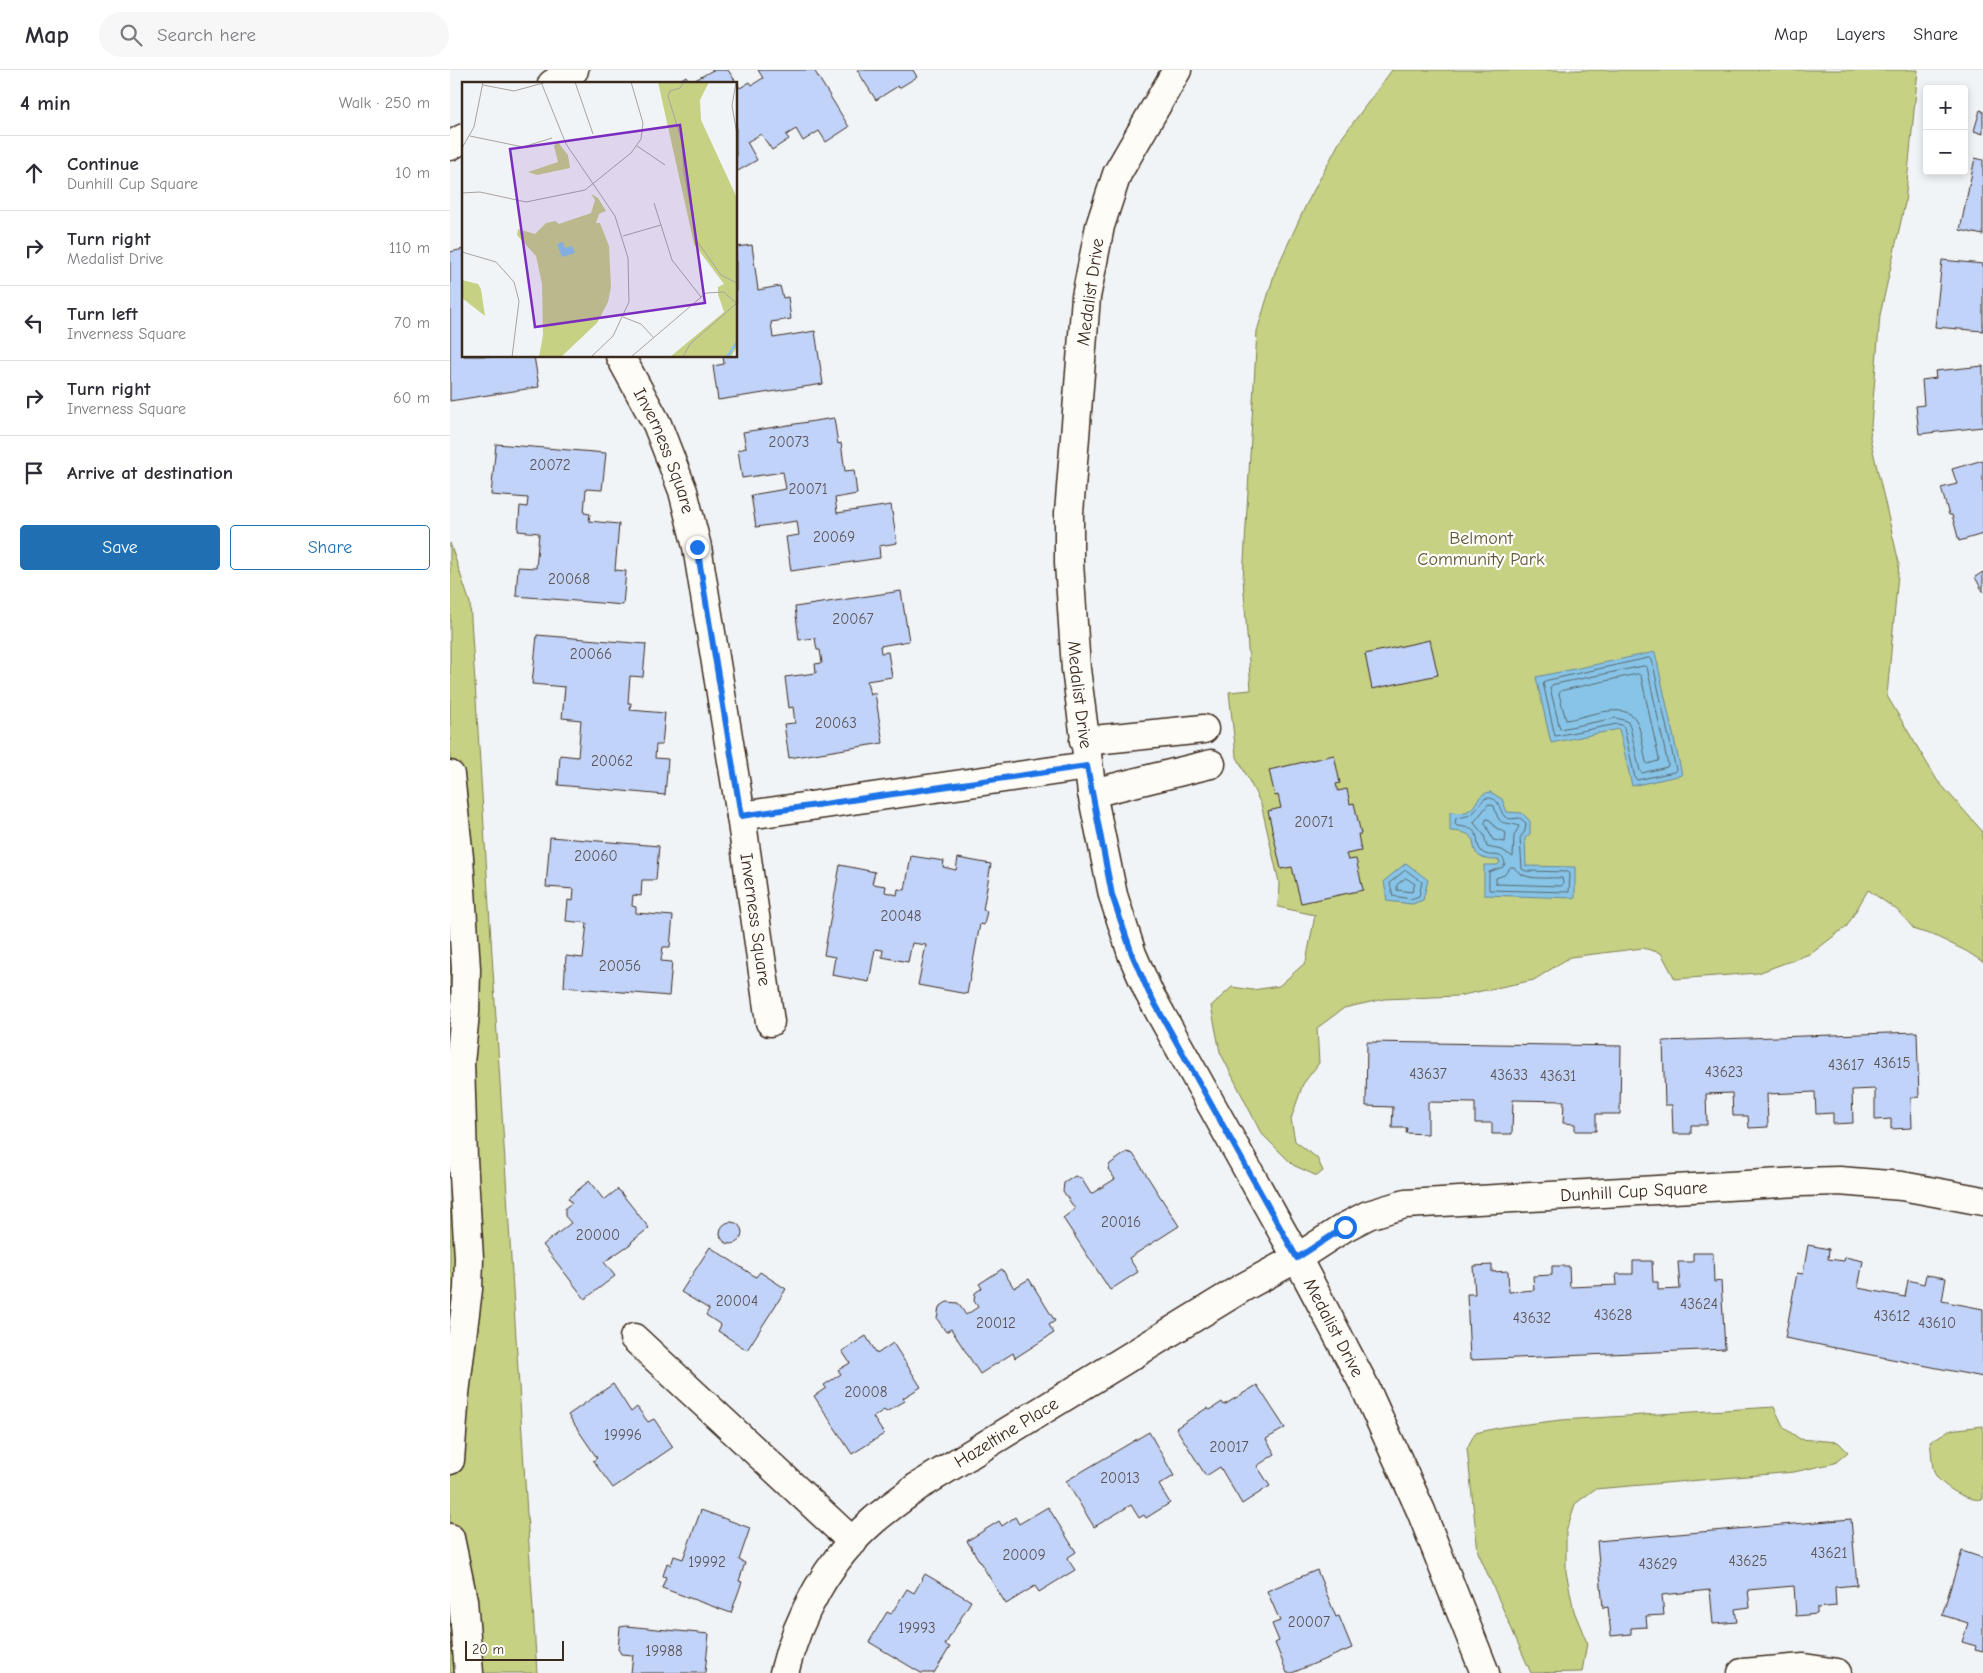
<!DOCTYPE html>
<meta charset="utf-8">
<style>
:root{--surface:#fff;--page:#f7f7f7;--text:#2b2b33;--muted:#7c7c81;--line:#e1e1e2;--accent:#1f6fb2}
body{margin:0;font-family:"Comic Neue",sans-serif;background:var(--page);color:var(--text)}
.controls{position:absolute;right:15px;top:15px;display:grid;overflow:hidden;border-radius:5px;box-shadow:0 2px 8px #0003}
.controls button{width:45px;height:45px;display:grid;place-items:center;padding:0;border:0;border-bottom:1px solid var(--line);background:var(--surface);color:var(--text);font:25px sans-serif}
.scale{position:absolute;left:15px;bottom:12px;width:99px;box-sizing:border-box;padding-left:5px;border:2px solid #3b2a1e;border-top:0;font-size:14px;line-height:18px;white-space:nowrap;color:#3b2a1e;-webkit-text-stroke:4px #fdfcf7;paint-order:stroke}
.stop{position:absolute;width:15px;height:15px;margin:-11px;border:4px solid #1a73e8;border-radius:50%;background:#fff}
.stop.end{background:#1a73e8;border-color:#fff;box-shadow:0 1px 5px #0008}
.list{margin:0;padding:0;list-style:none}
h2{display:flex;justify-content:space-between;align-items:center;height:65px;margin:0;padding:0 20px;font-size:21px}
h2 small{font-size:16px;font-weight:400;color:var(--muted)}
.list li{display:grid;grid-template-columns:32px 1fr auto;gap:15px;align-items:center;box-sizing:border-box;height:75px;padding:0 20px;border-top:1px solid var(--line)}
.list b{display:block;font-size:19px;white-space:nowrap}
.list p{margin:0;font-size:16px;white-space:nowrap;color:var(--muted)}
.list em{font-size:16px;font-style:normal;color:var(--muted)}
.actions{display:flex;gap:10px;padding:15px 20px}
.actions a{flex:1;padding:11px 0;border:1px solid var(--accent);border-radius:5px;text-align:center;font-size:18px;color:var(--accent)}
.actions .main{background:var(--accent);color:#fff}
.icon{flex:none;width:28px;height:28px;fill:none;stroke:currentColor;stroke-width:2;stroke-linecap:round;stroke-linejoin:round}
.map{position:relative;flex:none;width:1533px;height:1603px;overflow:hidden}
header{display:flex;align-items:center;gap:30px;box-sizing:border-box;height:70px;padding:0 25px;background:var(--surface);border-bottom:1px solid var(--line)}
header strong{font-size:24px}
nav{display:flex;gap:28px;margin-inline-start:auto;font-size:18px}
.search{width:350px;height:45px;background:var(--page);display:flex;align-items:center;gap:12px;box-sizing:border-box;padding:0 18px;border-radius:28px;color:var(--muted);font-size:19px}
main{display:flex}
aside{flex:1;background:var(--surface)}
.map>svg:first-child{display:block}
.green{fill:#c6d184;stroke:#807e51}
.water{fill:#87c4e7;stroke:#698697}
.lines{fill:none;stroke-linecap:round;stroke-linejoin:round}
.shore{stroke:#59686e;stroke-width:1}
.building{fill:#c1d3f9;stroke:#3b2a1e}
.minor-casing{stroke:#3b2a1e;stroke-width:31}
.minor{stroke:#fdfcf7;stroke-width:28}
.route{stroke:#1a73e8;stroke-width:6}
.labels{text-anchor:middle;stroke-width:4.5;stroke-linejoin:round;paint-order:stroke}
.number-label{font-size:15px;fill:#5c5455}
.street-label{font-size:18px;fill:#3b2a1e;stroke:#fdfcf7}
.park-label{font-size:18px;fill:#5e5438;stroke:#fdfcf7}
.inset-river{fill:none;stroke:#87c4e7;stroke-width:2.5}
.inset-road{fill:none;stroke:#a8a3a0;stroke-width:1}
.view{fill:#7b2cbf;fill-opacity:0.15;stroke:#7b2cbf;stroke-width:2.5}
.inset-edge{fill:none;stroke:#3b2a1e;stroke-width:2.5}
</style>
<header>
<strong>Map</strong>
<div class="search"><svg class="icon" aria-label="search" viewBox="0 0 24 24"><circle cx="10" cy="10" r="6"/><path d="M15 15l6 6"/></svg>Search here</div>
<nav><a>Map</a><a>Layers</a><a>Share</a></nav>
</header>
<main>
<aside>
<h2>4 min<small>Walk · 250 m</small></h2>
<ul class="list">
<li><svg class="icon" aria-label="ahead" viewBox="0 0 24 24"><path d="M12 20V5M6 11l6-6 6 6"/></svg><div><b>Continue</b><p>Dunhill Cup Square</p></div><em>10 m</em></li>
<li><svg class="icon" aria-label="right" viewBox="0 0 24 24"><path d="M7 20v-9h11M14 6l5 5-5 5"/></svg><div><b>Turn right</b><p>Medalist Drive</p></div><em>110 m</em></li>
<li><svg class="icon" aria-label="left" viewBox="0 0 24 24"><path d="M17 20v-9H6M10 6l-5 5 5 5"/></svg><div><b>Turn left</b><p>Inverness Square</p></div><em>70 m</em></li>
<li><svg class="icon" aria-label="right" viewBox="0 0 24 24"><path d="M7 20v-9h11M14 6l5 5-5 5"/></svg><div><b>Turn right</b><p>Inverness Square</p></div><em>60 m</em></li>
<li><svg class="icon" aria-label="arrive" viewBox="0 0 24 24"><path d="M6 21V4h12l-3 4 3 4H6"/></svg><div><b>Arrive at destination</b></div></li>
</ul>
<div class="actions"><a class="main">Save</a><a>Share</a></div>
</aside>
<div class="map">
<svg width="1533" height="1603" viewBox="0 0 1533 1603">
<rect width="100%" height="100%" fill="#f1f4f7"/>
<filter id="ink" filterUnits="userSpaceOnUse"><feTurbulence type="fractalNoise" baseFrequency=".02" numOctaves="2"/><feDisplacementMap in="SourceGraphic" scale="10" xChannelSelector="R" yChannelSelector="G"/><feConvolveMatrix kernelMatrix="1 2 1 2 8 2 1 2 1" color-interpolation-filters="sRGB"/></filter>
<g filter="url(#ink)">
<g class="green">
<path d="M942 0H1468L1455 133 1430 245 1420 368 1449 493 1437 626 1487 710 1533 762V892L1516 881 1483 865 1465 860 1447 840 1418 820 1397 856 1362 883 1308 903 1225 909 1211 883 1193 878 1120 887 1084 910 1008 926 934 929 894 938 867 958 869 993 853 1014 841 1049 845 1071 867 1088 873 1101 867 1106 843 1095 811 1063 770 982 761 936 782 917 803 920 829 916 856 892 865 845 828 837 829 812 811 734 786 685 779 622 801 620 793 509 807 261 825 202 856 135 891 69Z"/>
<path d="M0 473 20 533 87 1603H0Z"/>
<path d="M1324 1337 1334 1358 1350 1369 1388 1372 1398 1382 1385 1393 1344 1402 1145 1419 1125 1434 1116 1462V1502L1124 1541 1137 1573 1132 1602 1081 1603 1028 1482 1017 1378 1025 1363 1052 1357 1111 1350Z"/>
<path d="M1533 1356V1429C1520 1433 1491 1416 1485 1404 1481 1396 1482 1381 1480 1372L1499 1360Z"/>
</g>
<g class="water">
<path d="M1205 582 1232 705 1182 716 1169 659 1101 673 1086 607Z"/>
<path d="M1040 722 1052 729 1057 742 1072 743 1080 751V764L1075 768 1076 796 1125 797V828L1034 825V795H1047L1050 793 1049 790C1044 790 1037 790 1033 788 1014 780 1037 762 1000 761V742C1006 742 1012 744 1018 741 1028 736 1025 725 1040 722Z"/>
<path d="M956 793 978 810 973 830 962 834 937 831 934 811Z"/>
</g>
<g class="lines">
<g class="shore">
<path d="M1199 588 1202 590 1226 700 1224 702 1187 710 1185 708 1174 658 1172 655 1167 654 1105 666 1093 613 1095 611Z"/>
<path d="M1194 596 1197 597 1218 695 1217 697 1192 703 1190 701 1180 657 1177 651 1166 648 1110 659 1100 618 1102 615Z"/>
<path d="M1188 604 1191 606 1209 689 1208 691 1198 694 1196 692C1193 679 1192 662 1186 650 1174 630 1134 648 1116 650L1109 624 1111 621Z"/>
<path d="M1036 728C1051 727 1048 739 1055 747L1060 749 1070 748 1076 753 1075 761 1070 768 1072 799 1076 801 1118 802 1120 804 1119 822 1039 820V802L1053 797 1055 794C1053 780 1040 789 1032 782 1022 772 1036 758 1007 756L1005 754 1006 748C1031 745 1021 739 1036 728Z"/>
<path d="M1039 734 1044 736C1050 759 1053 750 1069 756L1064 766 1063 787 1052 780 1037 777 1034 765 1024 753Z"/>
<path d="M1037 749 1040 750 1046 758 1056 763 1055 772 1043 770 1035 753Z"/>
<path d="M1061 797H1064C1073 812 1096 807 1112 808L1113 814 1111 816 1046 814V808L1054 805Z"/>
<path d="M956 800 972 812 969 826 961 829 943 826 940 813Z"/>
<path d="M956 808 965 814 962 822 947 820V815Z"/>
</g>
</g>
<g class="building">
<path d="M263 0H278L290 18 300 12 302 15 313 8 308 0H364L399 57 376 72 369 61 353 71 346 59 336 65 339 69 322 80 311 64 297 72 307 90 286 102V14H224L236 6 240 13Z"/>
<path d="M407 0H463L467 7 449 18 448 16 426 30Z"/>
<path d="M1530 40 1533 41V64L1524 61Z"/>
<path d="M1525 88 1533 90V165L1510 160Z"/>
<path d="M302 175 308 220 330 216 333 228 338 227 341 249 321 252 323 268 365 261 373 314 268 330 263 296 274 294 273 286H286V177Z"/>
<path d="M14 179V286H84L89 317 0 331V182Z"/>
<path d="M1492 190 1533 194V261L1485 257Z"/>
<path d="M1533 296V357L1469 364 1466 336 1474 335 1472 310 1486 308 1485 301Z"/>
<path d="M384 348 388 374 391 373 395 401 404 400 407 424 385 428 387 443 441 435 447 473 429 476 430 488 341 501 336 467 349 465 347 451 306 457 301 425 336 419 333 402 292 408 288 380 296 378 293 362Z"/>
<path d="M46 374 156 383 152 420 136 419 134 443 140 444 139 451 169 454 165 500 176 501 173 535 66 526 68 497 86 498 89 463 68 461 70 436 77 437 78 428 41 425Z"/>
<path d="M1533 390V464L1509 471 1502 445H1499L1491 418 1507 414 1502 399Z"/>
<path d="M1533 502V522L1525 507Z"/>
<path d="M451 521 459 571 430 576 431 583 438 582 442 607 417 611 420 625 425 623 433 673 339 688 334 654 345 653 343 637 339 638 335 607 366 603 365 594 372 593 370 580H367L365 568 349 570 345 537Z"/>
<path d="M87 565 196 574 193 607 180 606 178 633H181L180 640 215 643 212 675H206L205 688 218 689 215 725 108 715 110 685 128 687 131 650 112 648 115 617 82 614Z"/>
<path d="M980 570 988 605 922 619 915 584Z"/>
<path d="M884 685 890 713 886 714 888 721 897 719 900 734 904 733 911 764H908L911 781 896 784 898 790 906 789 913 820 851 833 842 797 831 799 818 741 831 738 828 725 825 726 819 700Z"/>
<path d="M100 767 209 776 206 810H192L191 826 183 825 182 836 186 837V843L223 846 220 877H213L211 891 222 892 219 926 114 917 116 886 133 888 137 853 116 851 118 830 123 831 124 819 96 817Z"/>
<path d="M461 786 494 791 493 797 506 800 508 788 541 794 533 840 537 841 534 855 530 854 517 924 468 915 476 875 462 873 458 892 432 887 433 880 425 879 419 912 382 905 385 887 374 885 390 795 425 802 422 814 436 816 435 822 447 825 448 819 455 820Z"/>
<path d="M1467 962 1469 1027 1461 1028 1462 1058 1441 1059V1049L1425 1050V1019L1402 1020 1403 1053 1383 1054V1043L1366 1044 1365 1022 1317 1024 1318 1057 1299 1058 1298 1046H1283L1282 1023 1256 1024 1257 1055H1241V1064H1223L1222 1035H1215L1213 971Z"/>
<path d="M917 972 1171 976 1170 1044H1146V1061H1125V1054L1113 1053 1114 1031 1063 1030 1062 1064H1042V1053H1025V1033L978 1032V1064L956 1063 957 1058H942L943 1037 916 1036Z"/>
<path d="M677 1082 683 1084 729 1156 679 1188 688 1202 660 1220 613 1148 625 1139 613 1121 614 1113 625 1106 631 1108 641 1124 665 1109 658 1099 660 1094Z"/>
<path d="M139 1111 154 1130 168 1119 199 1158 181 1172 182 1173 154 1192 165 1206 135 1229 93 1175 121 1153 115 1146V1138L122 1133 118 1128Z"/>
<circle cx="281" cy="1163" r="11"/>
<path d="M1358 1175 1379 1179 1378 1189 1394 1191 1395 1187 1413 1191 1408 1218 1455 1227 1458 1210 1474 1214 1476 1205 1496 1208 1492 1231 1533 1239V1307L1335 1268 1347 1203 1353 1204Z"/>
<path d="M260 1177 306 1207 310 1202 336 1219 297 1280 268 1261 271 1255 256 1245 259 1239 231 1222Z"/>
<path d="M1243 1183H1263L1264 1212 1271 1211 1275 1279 1020 1290 1017 1224H1025L1023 1196 1042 1195V1202L1058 1201 1059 1222 1084 1220 1083 1206 1102 1205V1196H1119L1120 1217 1167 1215 1166 1204H1183V1191H1202L1203 1212H1208V1220L1230 1219 1228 1192H1243Z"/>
<path d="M552 1199 564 1218 579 1209 605 1251 599 1255 604 1263 565 1288 563 1283 530 1304 501 1259 496 1262 487 1249 489 1237 497 1232 508 1233 516 1245 528 1237 524 1231 525 1223 532 1218 529 1214Z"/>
<path d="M416 1266 427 1284 443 1273 471 1317 453 1328 455 1331 436 1342 434 1340 423 1347 434 1364 402 1384 364 1326 376 1318 374 1315 391 1304 388 1300 400 1293 392 1281Z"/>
<path d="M163 1314 181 1342 187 1337 198 1352 204 1349 223 1377 163 1418 143 1391 147 1388 118 1345Z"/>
<path d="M807 1315 835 1358 816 1369 825 1384 807 1396 820 1416 792 1434 770 1397 756 1406 726 1358 757 1338 760 1340 772 1332 774 1335Z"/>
<path d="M699 1362 724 1406 709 1415 720 1433 696 1448 694 1445 689 1448 681 1435 644 1457 616 1411Z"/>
<path d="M598 1437 626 1482 617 1488 625 1500 589 1522 585 1516 556 1534 517 1471 549 1451 552 1456 565 1447 569 1454Z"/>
<path d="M251 1440 300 1458 289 1490 295 1493 289 1511 292 1512 281 1543 212 1518 216 1507 213 1506 217 1493 221 1495 224 1486 233 1489Z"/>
<path d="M1401 1449 1407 1515 1385 1517 1386 1536 1367 1538V1544L1346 1546 1344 1516 1298 1520 1300 1537 1285 1539 1287 1552 1263 1554 1260 1520 1212 1525 1214 1545 1196 1546 1197 1557 1181 1558V1564L1161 1566 1158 1537 1153 1538 1147 1471Z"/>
<path d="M1512 1481 1533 1488V1582L1525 1580 1526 1576 1512 1572 1518 1553 1492 1545Z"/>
<path d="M867 1500 886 1547 889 1546 902 1578 842 1603H837L825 1573 829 1571 822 1554 830 1551 817 1521Z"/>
<path d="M475 1504 521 1531 495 1575 500 1577 484 1603H471L419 1572 437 1542 441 1544 457 1519 464 1523Z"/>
<path d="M176 1556 259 1564 255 1603H181L183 1585 171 1584 168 1579 170 1557Z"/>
</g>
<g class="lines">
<g class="minor-casing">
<g id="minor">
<path id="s1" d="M727 0 667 104 650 156 636 227 619 443V493L626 599 642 723 663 825 682 884 699 923 847 1188 914 1315 971 1441 1035 1603"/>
<path d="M102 14 124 0"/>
<path d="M0 76 14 68"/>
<path id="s2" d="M170 286 207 354 233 421 247 477 291 746 320 952"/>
<path d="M634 671 754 659"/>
<path d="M0 705 9 788 16 899 15 943 10 993 13 1089 19 1188 18 1219 5 1323 0 1390"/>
<path d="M642 723 761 694"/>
<path d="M291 746 637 696"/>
<path d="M184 1268 403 1472"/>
<path d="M0 1468 13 1530 19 1603"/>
<path id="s3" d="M334 1603C348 1545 379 1489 424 1450 438 1438 453 1428 467 1417L792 1218 847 1188 895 1157 918 1145 955 1134 1349 1112 1389 1111 1452 1116 1533 1131"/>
<path d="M1292 1603 1354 1598 1387 1603"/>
</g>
</g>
<use href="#minor" class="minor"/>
</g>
</g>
<g class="lines" filter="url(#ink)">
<path class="route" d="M247 477 291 746 637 696 662 825 682 884 699 923 847 1188 895 1157"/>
</g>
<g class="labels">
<g class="number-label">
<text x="339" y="377">20073</text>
<text x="100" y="400">20072</text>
<text x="358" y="424">20071</text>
<text x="384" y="472">20069</text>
<text x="119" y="514">20068</text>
<text x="403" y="554">20067</text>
<text x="141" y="589">20066</text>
<text x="386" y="658">20063</text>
<text x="162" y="696">20062</text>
<text x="864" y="757">20071</text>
<text x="146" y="791">20060</text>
<text x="451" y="851">20048</text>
<text x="170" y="901">20056</text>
<text x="1442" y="998">43615</text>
<text x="1396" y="1000">43617</text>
<text x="1274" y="1007">43623</text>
<text x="978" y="1009">43637</text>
<text x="1059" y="1010">43633</text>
<text x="1108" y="1011">43631</text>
<text x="671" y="1157">20016</text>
<text x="148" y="1170">20000</text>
<text x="287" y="1236">20004</text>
<text x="1249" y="1239">43624</text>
<text x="1163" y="1250">43628</text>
<text x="1442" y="1251">43612</text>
<text x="1082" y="1253">43632</text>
<text x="546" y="1258">20012</text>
<text x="1487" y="1258">43610</text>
<text x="416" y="1327">20008</text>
<text x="173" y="1370">19996</text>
<text x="779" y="1382">20017</text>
<text x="670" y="1413">20013</text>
<text x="1379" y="1488">43621</text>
<text x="574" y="1490">20009</text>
<text x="1298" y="1496">43625</text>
<text x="257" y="1497">19992</text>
<text x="1208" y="1499">43629</text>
<text x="859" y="1557">20007</text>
<text x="467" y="1563">19993</text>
<text x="214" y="1586">19988</text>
</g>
<g class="street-label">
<text transform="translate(640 222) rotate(-82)" y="6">Medalist Drive</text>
<text dy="6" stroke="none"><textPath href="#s2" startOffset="105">Inverness Square</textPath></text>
<text dy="6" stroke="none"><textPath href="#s1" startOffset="646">Medalist Drive</textPath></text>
<text dy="6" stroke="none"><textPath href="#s2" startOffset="584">Inverness Square</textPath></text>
<text dy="6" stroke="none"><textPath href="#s3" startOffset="1029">Dunhill Cup Square</textPath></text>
<text dy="6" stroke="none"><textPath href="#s1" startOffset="1336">Medalist Drive</textPath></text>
<text dy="6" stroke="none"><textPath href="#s3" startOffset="339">Hazeltine Place</textPath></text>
</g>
<g class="park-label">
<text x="1031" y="474">Belmont<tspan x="1031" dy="21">Community Park</tspan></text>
</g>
</g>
<g transform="translate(12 12)">
<rect width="275" height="275" fill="#f1f4f7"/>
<path d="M196 0H247L238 18 239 38 275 116V265L269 275H208L262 230 256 212V205L262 202 232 162ZM95 59 106 73 108 86 75 93 66 90 96 80 92 64ZM129 112 136 116 144 129 137 132 134 141H138L147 164 149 205 146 220 135 241 99 275H77L81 253 80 202 74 174 55 153 56 147 73 152 84 141 93 139 97 142 129 131 133 118ZM0 198 16 202 19 207 23 234 0 216Z" fill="#c6d184"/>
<path d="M101 160 103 166 110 164 113 171 100 175 95 162Z" fill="#87c4e7"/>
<path class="inset-river" d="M265 275 275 260"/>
<path class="inset-road" d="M79 0 104 62 153 134 166 176 167 220 151 254 129 275M113 0 131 52M222 0 218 6 208 9 206 14 220 60 222 90 235 159 259 193 275 201M274 0 270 24 275 52M21 3 52 9 85 0M8 54 61 65 90 56M175 64 203 83M0 66 12 45 21 0M0 111 18 110 64 120 123 108 169 71 179 57 181 41 169 0M192 121 210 178 239 215M161 154 199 143M0 170 34 180 52 200 57 219 50 275M161 235 179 242 191 255M169 275 244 211 262 210 275 222M221 275 228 262 275 221"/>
<path class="view" d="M218 43 243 221 73 245 48 67Z"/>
<rect width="275" height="275" class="inset-edge"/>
</g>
</svg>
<div class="controls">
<button>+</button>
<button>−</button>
</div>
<div class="scale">20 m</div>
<div class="stop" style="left:895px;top:1157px"></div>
<div class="stop end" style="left:247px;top:477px"></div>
</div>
</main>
